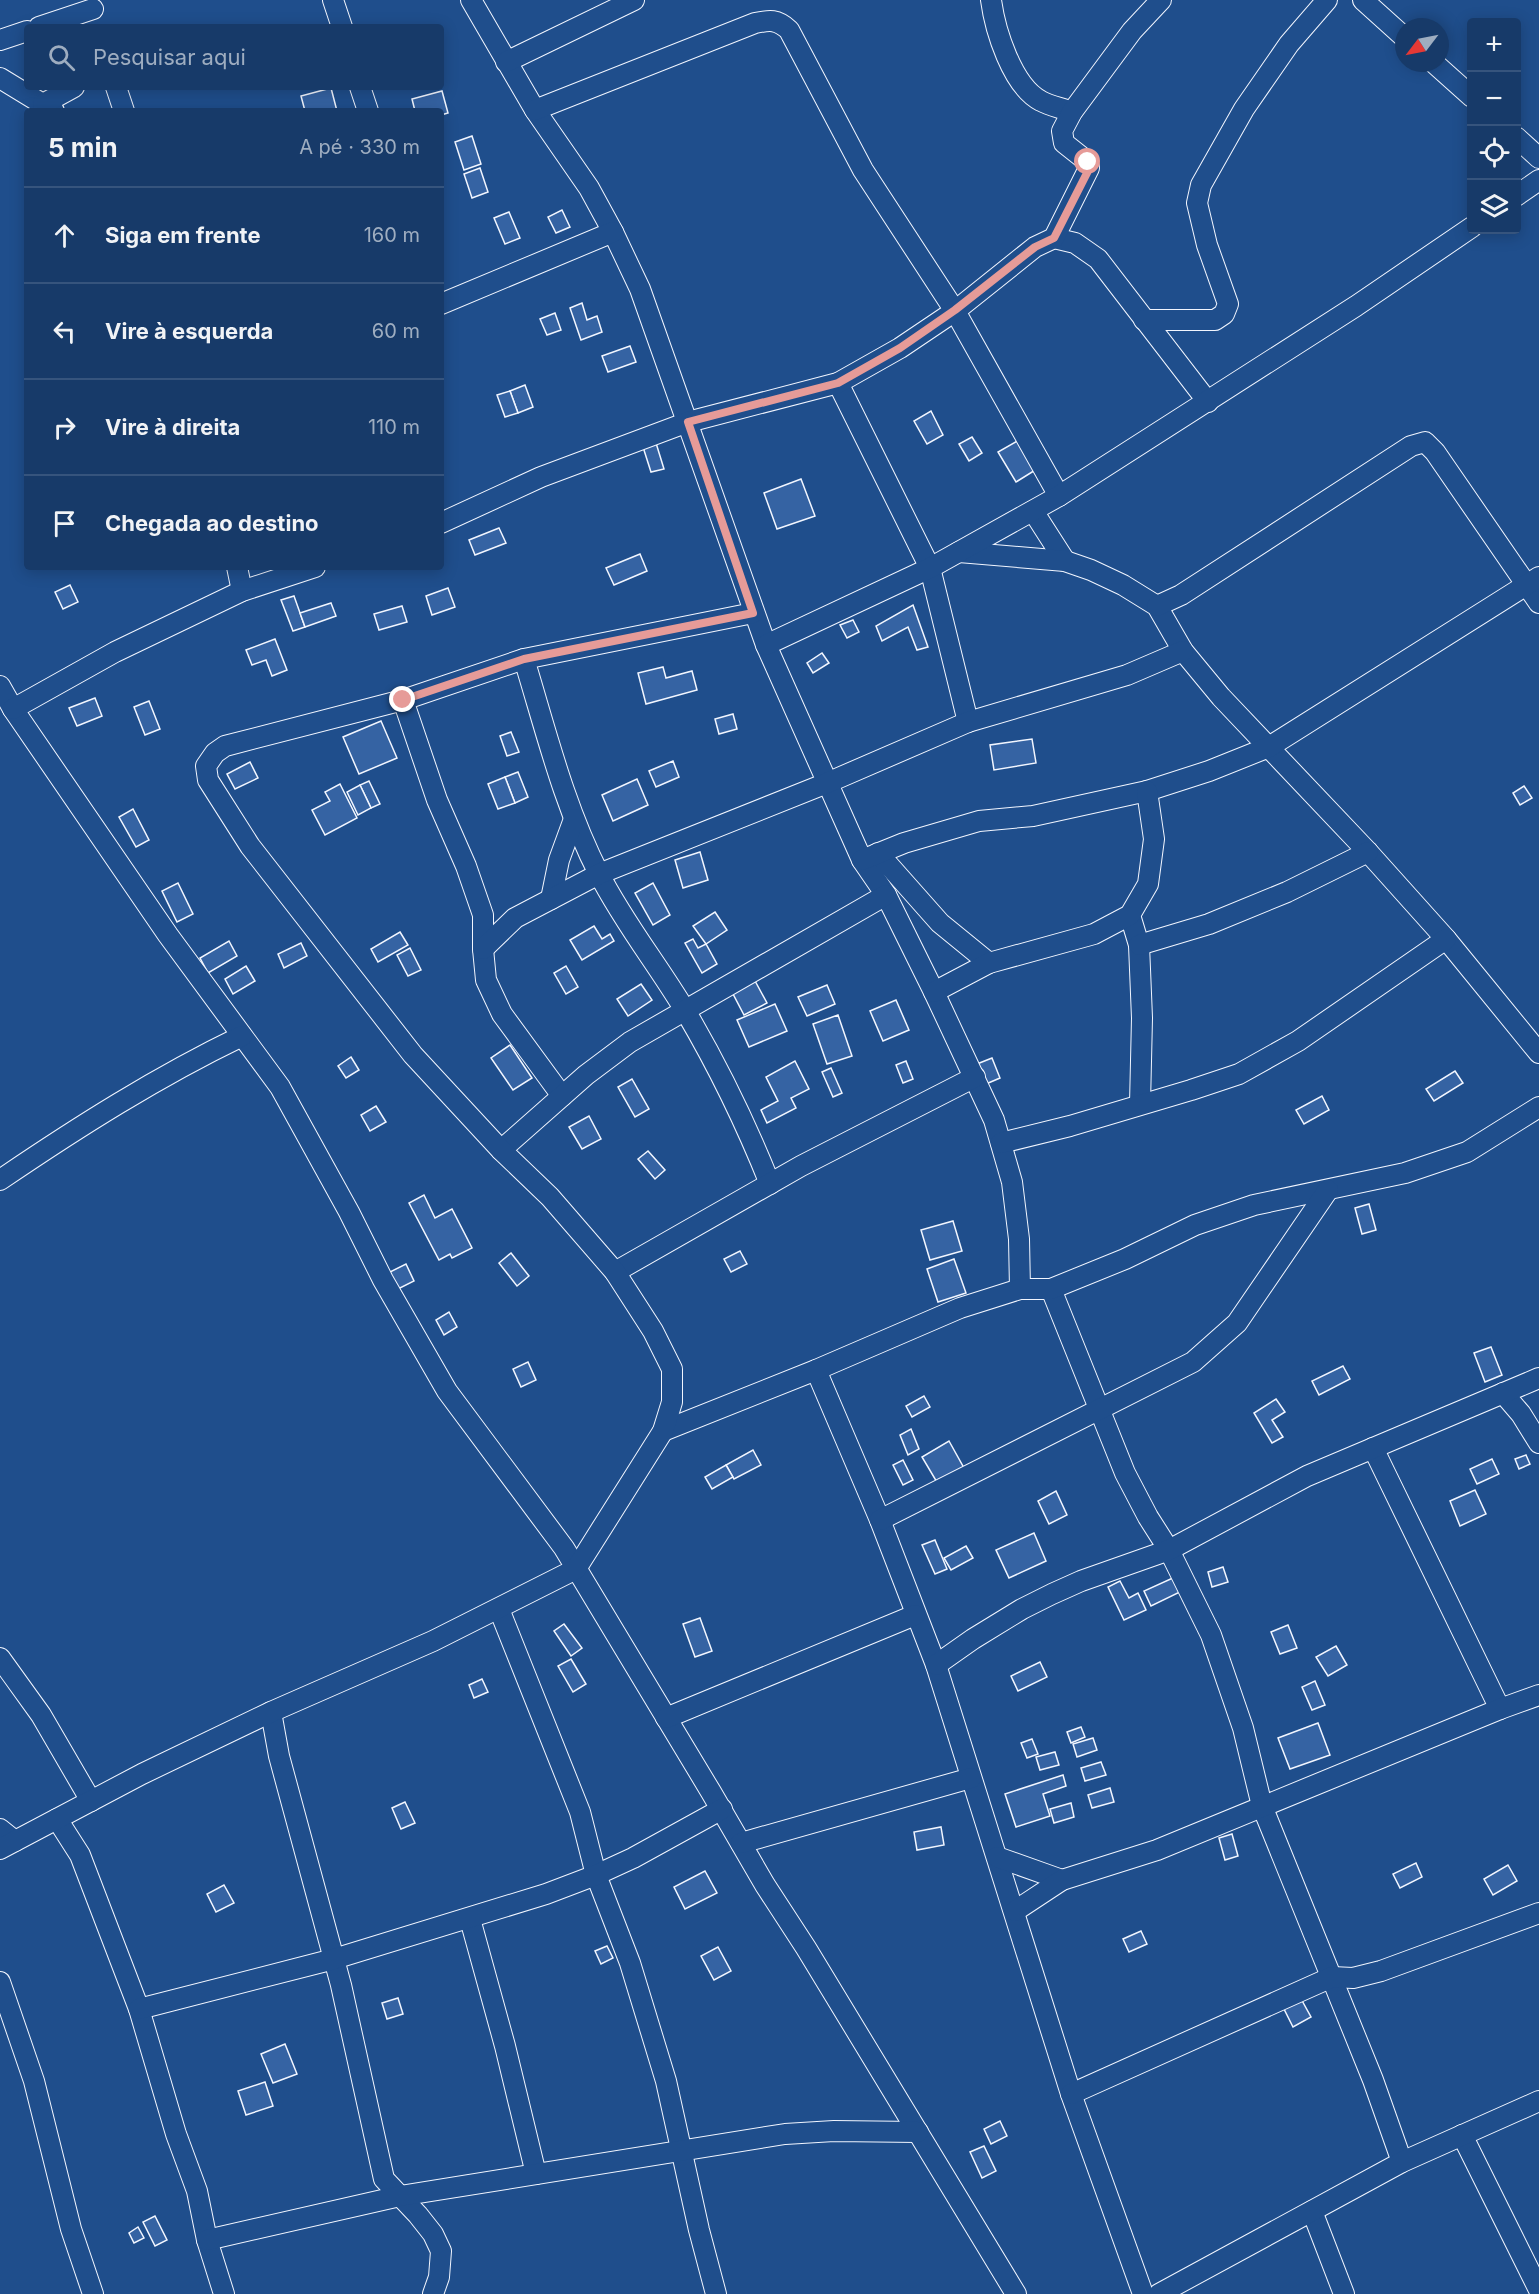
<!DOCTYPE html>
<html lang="pt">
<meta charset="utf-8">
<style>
:root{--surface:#173a69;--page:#20416f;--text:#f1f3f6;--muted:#9eadc0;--line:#36547d}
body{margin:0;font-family:Inter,sans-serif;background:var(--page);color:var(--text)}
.controls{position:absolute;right:18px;top:18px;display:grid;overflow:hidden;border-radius:6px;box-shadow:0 3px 15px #0003}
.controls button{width:54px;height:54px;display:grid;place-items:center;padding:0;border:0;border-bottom:2px solid var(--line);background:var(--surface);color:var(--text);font:30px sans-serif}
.compass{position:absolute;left:1395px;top:18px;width:54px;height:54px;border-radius:50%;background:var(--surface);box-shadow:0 3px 15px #0003;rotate:238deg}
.stop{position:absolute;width:18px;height:18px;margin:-14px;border:4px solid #e69b98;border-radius:50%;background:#fff}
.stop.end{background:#e69b98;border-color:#fff;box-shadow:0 2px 6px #0008}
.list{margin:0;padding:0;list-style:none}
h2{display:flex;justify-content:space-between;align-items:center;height:78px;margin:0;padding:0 24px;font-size:26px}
h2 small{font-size:20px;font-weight:400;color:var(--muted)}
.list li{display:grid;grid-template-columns:39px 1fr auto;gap:18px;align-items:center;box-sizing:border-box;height:96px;padding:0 24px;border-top:2px solid var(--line)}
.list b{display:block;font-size:22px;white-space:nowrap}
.list em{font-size:20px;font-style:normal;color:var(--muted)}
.icon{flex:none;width:33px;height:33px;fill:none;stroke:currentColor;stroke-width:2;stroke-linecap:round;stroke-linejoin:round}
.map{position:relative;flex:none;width:1539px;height:2294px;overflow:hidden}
.search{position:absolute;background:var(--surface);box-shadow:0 3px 15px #0003;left:24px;top:24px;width:420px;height:66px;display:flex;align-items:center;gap:15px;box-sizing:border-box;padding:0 21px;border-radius:6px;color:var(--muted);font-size:22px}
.panel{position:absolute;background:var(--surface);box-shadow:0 3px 15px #0003;left:24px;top:108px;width:420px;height:462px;border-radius:6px}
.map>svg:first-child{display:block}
.building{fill:#3563a3;stroke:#f2f6ff;stroke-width:1.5}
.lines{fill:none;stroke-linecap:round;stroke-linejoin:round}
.minor-casing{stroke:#f2f6ff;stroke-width:22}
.minor{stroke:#1f4e8c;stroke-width:20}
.route{stroke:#e69b98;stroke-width:8}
</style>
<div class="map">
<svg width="1539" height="2294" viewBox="0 0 1539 2294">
<rect width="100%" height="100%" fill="#1f4e8c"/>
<g class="building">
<path d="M331 88 337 111H305L301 96Z"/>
<path d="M442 91 448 113 441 115V111H415L412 99Z"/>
<path d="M472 136 481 164 464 170 455 142Z"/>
<path d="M480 168 488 192 472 198 464 174Z"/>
<path d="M562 210 570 227 556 233 548 217Z"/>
<path d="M509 212 520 238 505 244 494 218Z"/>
<path d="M582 303 587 320 597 316 602 332 581 340 570 308Z"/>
<path d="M555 313 561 330 547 335 540 319Z"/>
<path d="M630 346 636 362 608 372 602 356Z"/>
<path d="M525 385 533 407 518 413 510 391Z"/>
<path d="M510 391 518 413 505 417 497 395Z"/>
<path d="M931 411 943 435 927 444 914 421Z"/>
<path d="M972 437 982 453 969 461 959 444Z"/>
<path d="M1019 440 1037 469 1016 482 998 452Z"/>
<path d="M656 443 664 469 651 472 643 447Z"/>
<path d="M801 479 815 516 777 529 764 493Z"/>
<path d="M499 528 506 543 475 555 469 540Z"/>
<path d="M640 554 647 571 614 585 606 568Z"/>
<path d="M70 585 78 602 63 609 55 592Z"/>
<path d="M448 588 455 607 432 615 426 596Z"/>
<path d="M294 596 305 627 293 631 281 600Z"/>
<path d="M331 603 336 616 305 627 300 613Z"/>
<path d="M913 605 928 647 917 650 908 627 882 641 876 626Z"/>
<path d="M402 606 407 622 379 630 374 614Z"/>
<path d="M853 620 859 632 847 638 840 625Z"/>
<path d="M275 639 287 670 272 676 266 660 252 665 246 650Z"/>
<path d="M822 653 829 663 813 673 807 663Z"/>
<path d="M663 667 666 678 692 671 697 690 646 704 638 673Z"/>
<path d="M95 698 102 716 77 726 69 708Z"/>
<path d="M149 701 160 729 145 735 134 707Z"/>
<path d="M733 714 737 729 719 734 715 719Z"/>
<path d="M381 721 397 758 359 774 343 737Z"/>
<path d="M511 732 519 752 507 756 500 736Z"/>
<path d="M1032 739 1036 763 994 770 990 745Z"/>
<path d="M673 761 679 777 656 787 649 771Z"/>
<path d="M250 762 258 778 235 789 227 774Z"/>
<path d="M518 772 528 797 515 803 505 777Z"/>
<path d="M505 777 515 803 498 809 488 784Z"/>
<path d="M637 779 648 805 613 821 602 795Z"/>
<path d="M369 781 380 804 371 808 360 785Z"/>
<path d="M340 784 357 818 325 835 312 810 330 801 325 792Z"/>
<path d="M360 785 371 808 358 815 347 792Z"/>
<path d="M1524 786 1532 798 1520 805 1513 793Z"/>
<path d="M133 809 149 840 136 847 119 817Z"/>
<path d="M700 852 708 880 683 888 675 860Z"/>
<path d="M178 883 193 914 177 922 162 891Z"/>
<path d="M653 883 670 915 653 925 635 893Z"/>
<path d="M715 912 727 930 706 944 693 926Z"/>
<path d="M594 926 602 939 610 934 614 941 582 960 570 940Z"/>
<path d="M400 932 408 945 378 962 371 949Z"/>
<path d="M693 939 698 948 706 944 717 964 702 973 685 943Z"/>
<path d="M229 941 237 956 208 973 200 958Z"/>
<path d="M301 943 307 956 284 968 278 954Z"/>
<path d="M410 948 421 970 408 976 397 955Z"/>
<path d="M246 966 255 981 233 994 225 979Z"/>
<path d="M566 966 578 987 566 994 554 973Z"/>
<path d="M754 979 767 1003 744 1015 732 992Z"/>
<path d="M641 984 652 1000 628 1016 617 999Z"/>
<path d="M827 985 835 1004 807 1016 798 997Z"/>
<path d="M896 1000 909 1030 883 1041 870 1011Z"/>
<path d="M775 1004 787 1031 749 1047 737 1020Z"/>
<path d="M838 1015 852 1056 827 1064 813 1024Z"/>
<path d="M510 1045 532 1078 513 1090 491 1058Z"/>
<path d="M351 1057 359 1070 346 1078 338 1066Z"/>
<path d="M992 1058 1000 1078 986 1084 977 1064Z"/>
<path d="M795 1061 809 1089 791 1098 796 1108 767 1123 761 1110 778 1101 766 1077Z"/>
<path d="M906 1061 913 1079 903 1083 896 1065Z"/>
<path d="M831 1068 842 1093 833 1097 822 1072Z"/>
<path d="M1455 1071 1463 1083 1434 1101 1426 1089Z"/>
<path d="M632 1079 649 1109 635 1117 618 1087Z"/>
<path d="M1322 1096 1329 1110 1304 1124 1296 1110Z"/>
<path d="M376 1106 386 1122 370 1131 361 1115Z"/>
<path d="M589 1116 601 1139 582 1149 569 1127Z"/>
<path d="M648 1151 665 1170 655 1179 638 1159Z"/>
<path d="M424 1195 435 1218 452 1209 472 1248 452 1258 450 1254 439 1260 409 1203Z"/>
<path d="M1369 1204 1376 1230 1362 1234 1355 1208Z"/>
<path d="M953 1221 962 1251 930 1260 921 1230Z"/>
<path d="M740 1251 747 1264 731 1272 724 1259Z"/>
<path d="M511 1253 529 1276 517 1286 499 1263Z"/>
<path d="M954 1259 966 1293 938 1302 927 1269Z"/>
<path d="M406 1264 414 1281 396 1290 388 1273Z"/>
<path d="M449 1312 457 1327 444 1335 436 1320Z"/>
<path d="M1491 1347 1502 1375 1485 1382 1474 1353Z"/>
<path d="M528 1362 536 1380 521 1387 513 1369Z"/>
<path d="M1343 1366 1350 1379 1319 1395 1312 1381Z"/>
<path d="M924 1396 930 1407 912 1417 906 1406Z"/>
<path d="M1276 1399 1285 1412 1272 1420 1283 1437 1272 1443 1254 1413Z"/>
<path d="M911 1429 919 1449 908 1455 900 1435Z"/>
<path d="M949 1441 964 1468 938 1484 922 1457Z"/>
<path d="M753 1450 761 1465 734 1479 726 1465Z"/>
<path d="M1526 1455 1530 1464 1519 1469 1515 1459Z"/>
<path d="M1492 1459 1499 1474 1477 1484 1470 1469Z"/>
<path d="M903 1460 913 1480 903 1485 893 1465Z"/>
<path d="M726 1465 733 1477 712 1489 705 1477Z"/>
<path d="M1475 1490 1486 1514 1460 1526 1450 1501Z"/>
<path d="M1056 1491 1067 1515 1049 1524 1038 1501Z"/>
<path d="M1034 1533 1046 1561 1009 1578 996 1550Z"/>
<path d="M935 1540 947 1569 935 1574 922 1545Z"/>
<path d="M966 1546 973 1558 951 1570 944 1558Z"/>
<path d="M1223 1567 1228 1582 1212 1587 1208 1572Z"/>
<path d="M1175 1577 1182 1591 1151 1606 1144 1591Z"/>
<path d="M1120 1581 1129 1598 1138 1593 1146 1610 1124 1620 1108 1587Z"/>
<path d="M700 1618 712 1651 695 1657 683 1624Z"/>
<path d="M564 1624 582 1648 571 1656 554 1631Z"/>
<path d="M1288 1625 1297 1648 1280 1654 1271 1632Z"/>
<path d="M1336 1646 1347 1665 1328 1676 1316 1657Z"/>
<path d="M571 1659 586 1684 573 1692 558 1666Z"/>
<path d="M1040 1662 1047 1677 1018 1691 1011 1676Z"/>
<path d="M482 1679 488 1692 474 1698 469 1685Z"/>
<path d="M1315 1681 1325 1705 1312 1710 1302 1687Z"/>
<path d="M1318 1723 1330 1755 1290 1769 1278 1738Z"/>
<path d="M1081 1727 1085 1737 1071 1743 1067 1732Z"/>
<path d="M1093 1738 1097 1750 1077 1757 1073 1744Z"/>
<path d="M1032 1739 1038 1754 1027 1758 1021 1743Z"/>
<path d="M1055 1752 1059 1765 1040 1770 1036 1757Z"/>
<path d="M1101 1762 1106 1775 1085 1781 1081 1768Z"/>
<path d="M1063 1775 1066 1786 1043 1794 1050 1816 1016 1827 1005 1794Z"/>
<path d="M1110 1788 1114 1802 1092 1808 1088 1795Z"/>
<path d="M405 1802 415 1823 401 1829 392 1808Z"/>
<path d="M1071 1803 1074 1817 1054 1823 1050 1809Z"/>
<path d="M941 1827 944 1845 917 1850 914 1832Z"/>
<path d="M1232 1834 1238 1856 1225 1860 1219 1838Z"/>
<path d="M1416 1863 1422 1877 1400 1888 1393 1874Z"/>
<path d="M1508 1865 1517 1881 1493 1895 1484 1879Z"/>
<path d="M705 1871 717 1893 685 1909 674 1887Z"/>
<path d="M224 1885 234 1903 216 1912 207 1894Z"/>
<path d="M1141 1931 1147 1944 1129 1952 1123 1939Z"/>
<path d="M607 1946 613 1958 601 1964 595 1951Z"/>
<path d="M718 1947 731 1971 714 1980 701 1956Z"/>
<path d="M1300 1997 1311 2017 1293 2027 1283 2007Z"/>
<path d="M398 1998 403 2014 387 2019 382 2003Z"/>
<path d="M285 2044 297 2074 273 2083 261 2054Z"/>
<path d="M265 2082 273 2106 246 2115 238 2091Z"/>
<path d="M1000 2121 1007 2136 991 2144 984 2129Z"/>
<path d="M984 2146 996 2171 982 2178 970 2152Z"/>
<path d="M155 2216 167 2240 155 2246 143 2222Z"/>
<path d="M138 2227 144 2238 134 2243 129 2233Z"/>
</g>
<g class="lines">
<g class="minor-casing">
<g id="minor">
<path d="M333 0 342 27"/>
<path d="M471 0 535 110 589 188 613 232 640 289 766 645 862 860 886 895 934 992 994 1120 1012 1182 1019 1239 1020 1289"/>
<path d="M991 0C995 30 1012 86 1041 101 1050 106 1062 108 1072 112"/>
<path d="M1363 0 1404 37"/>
<path d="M39 27 93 9"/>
<path d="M0 40 27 31"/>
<path d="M506 62 634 0"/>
<path d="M1434 63 1472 97"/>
<path d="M0 78 54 111"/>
<path d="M116 87 124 111"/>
<path d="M360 87 368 111"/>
<path d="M43 104 74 87"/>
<path d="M535 110 755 23C770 20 777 19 789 30L863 170 955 311 1059 496"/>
<path d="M1516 137 1539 158"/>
<path d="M1516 196 1539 180"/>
<path d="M1054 238 1075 243 1098 259 1208 402"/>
<path d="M441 304 613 232"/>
<path d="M1144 320H1215L1224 314 1228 304 1207 245 1197 203 1201 185 1244 109 1289 44 1327 0"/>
<path d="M838 383 930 568 968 722"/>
<path d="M1033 511 1065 561"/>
<path d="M441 523 541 477 688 422 838 383 900 348 955 311 1035 247 1054 238 1089 168 1088 162 1064 143 1062 131 1072 112 1132 31 1161 0"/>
<path d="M959 552 1065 561 1091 570 1123 585 1157 606 1183 651 1221 697 1368 852 1446 939 1539 1053"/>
<path d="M237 567 242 591"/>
<path d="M1157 606 1181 595 1411 446 1425 442 1435 452 1539 603"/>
<path d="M766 645 930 568 1059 496 1356 306 1472 227"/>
<path d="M524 659C546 731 564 806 599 874 624 923 658 965 686 1012 719 1068 746 1124 770 1184"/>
<path d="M0 686 13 709 168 935 280 1087 349 1212 383 1280 447 1391 564 1548 711 1792 765 1885 806 1948 1016 2294"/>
<path d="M403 700 437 800 466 866 483 915V949L486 980 502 1014 562 1096"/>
<path d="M13 709 115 652 242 591 315 567"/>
<path d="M878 853 940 923 989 963"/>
<path d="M862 860 904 843 979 821 1033 816 1147 791 1209 771 1269 747 1539 577"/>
<path d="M551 899 559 860 574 819"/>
<path d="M1130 915 1139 945 1142 1018 1140 1104"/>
<path d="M1139 945 1209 924 1287 892 1368 852"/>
<path d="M483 949 515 918 599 874 827 783 968 722 1127 675 1183 651"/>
<path d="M934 992 989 963 1094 934 1130 915 1148 884 1154 839 1147 791"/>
<path d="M1001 1143 1070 1126 1191 1090 1239 1074 1298 1041 1446 939"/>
<path d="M501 1150 586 1075 630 1042 886 895"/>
<path d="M0 1180C78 1127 157 1077 242 1036"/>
<path d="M615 1272 801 1166 975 1077"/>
<path d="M1051 1289 1125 1473 1148 1517 1169 1550 1211 1635 1243 1728 1262 1806 1373 2080 1402 2162"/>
<path d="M816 1370 880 1520 936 1665 1071 2094 1143 2294"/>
<path d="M1503 1393 1521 1414 1539 1443"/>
<path d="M663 1431 816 1370 960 1308 1020 1289H1051L1125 1259 1195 1225 1254 1205 1405 1173 1467 1152 1539 1107"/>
<path d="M1373 1448 1500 1709"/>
<path d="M880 1520 1193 1362 1237 1323 1328 1190"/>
<path d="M499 1609 580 1812 596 1875 630 1963 666 2081 699 2230 716 2294"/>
<path d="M0 1658 41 1715 91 1801"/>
<path d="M936 1665 973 1639 1022 1609 1052 1594 1081 1581 1169 1550 1307 1476 1539 1378"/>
<path d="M271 1712 279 1756 341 1985 384 2179 418 2215 433 2234 441 2251 439 2277 433 2294"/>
<path d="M666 1718 915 1615"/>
<path d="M57 1819 80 1855 139 2009 176 2134 197 2191 207 2240 224 2294"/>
<path d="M0 1829 15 1841"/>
<path d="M741 1843 971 1778"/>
<path d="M0 1849 142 1774 271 1712 433 1641 576 1569 663 1431 672 1402V1369L653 1331 615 1272 550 1197 501 1150 413 1055 250 846 208 780 206 766 215 753 225 746 403 700 524 659 753 613"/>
<path d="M997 1857 1062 1880"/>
<path d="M1015 1911 1062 1880 1157 1850 1500 1709 1539 1695"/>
<path d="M470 1919 505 2046 536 2174"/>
<path d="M0 1982 34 2081 71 2229 93 2294"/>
<path d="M139 2009 334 1959 546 1894 596 1875 633 1858 722 1809"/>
<path d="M1071 2094 1332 1977 1353 1978 1381 1971 1539 1913"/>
<path d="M1462 2135 1539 2290"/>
<path d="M1312 2211 1344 2294"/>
<path d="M207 2240 400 2196 785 2134 834 2131 918 2132"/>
<path d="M1159 2294 1402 2162 1539 2101"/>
</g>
</g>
<use href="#minor" class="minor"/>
</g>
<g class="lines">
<path class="route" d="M403 700 524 659 753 613 688 422 838 383 900 348 955 310 1035 247 1054 238 1087 173 1089 168 1088 162"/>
</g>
</svg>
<div class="controls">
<button>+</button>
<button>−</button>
<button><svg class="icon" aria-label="locate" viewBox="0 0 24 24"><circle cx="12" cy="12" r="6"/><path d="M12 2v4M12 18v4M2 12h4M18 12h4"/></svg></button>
<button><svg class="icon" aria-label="layers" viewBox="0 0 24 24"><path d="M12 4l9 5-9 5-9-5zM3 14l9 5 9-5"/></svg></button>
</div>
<svg class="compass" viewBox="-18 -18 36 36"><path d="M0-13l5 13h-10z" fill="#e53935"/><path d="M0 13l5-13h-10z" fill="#9eadc0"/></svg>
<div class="stop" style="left:1088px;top:162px"></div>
<div class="stop end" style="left:403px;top:700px"></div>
<div class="search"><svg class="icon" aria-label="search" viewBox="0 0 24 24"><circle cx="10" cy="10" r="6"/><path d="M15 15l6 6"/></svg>Pesquisar aqui</div>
<section class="panel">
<h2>5 min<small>A pé · 330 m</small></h2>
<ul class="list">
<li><svg class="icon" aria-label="ahead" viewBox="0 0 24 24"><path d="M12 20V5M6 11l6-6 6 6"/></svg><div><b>Siga em frente</b></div><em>160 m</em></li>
<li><svg class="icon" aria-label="left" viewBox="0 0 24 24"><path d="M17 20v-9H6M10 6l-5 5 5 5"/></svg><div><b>Vire à esquerda</b></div><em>60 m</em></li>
<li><svg class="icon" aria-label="right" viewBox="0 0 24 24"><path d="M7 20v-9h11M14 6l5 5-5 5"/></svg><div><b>Vire à direita</b></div><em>110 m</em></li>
<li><svg class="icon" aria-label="arrive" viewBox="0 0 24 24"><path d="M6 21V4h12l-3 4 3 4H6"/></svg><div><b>Chegada ao destino</b></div></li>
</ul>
</section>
</div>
